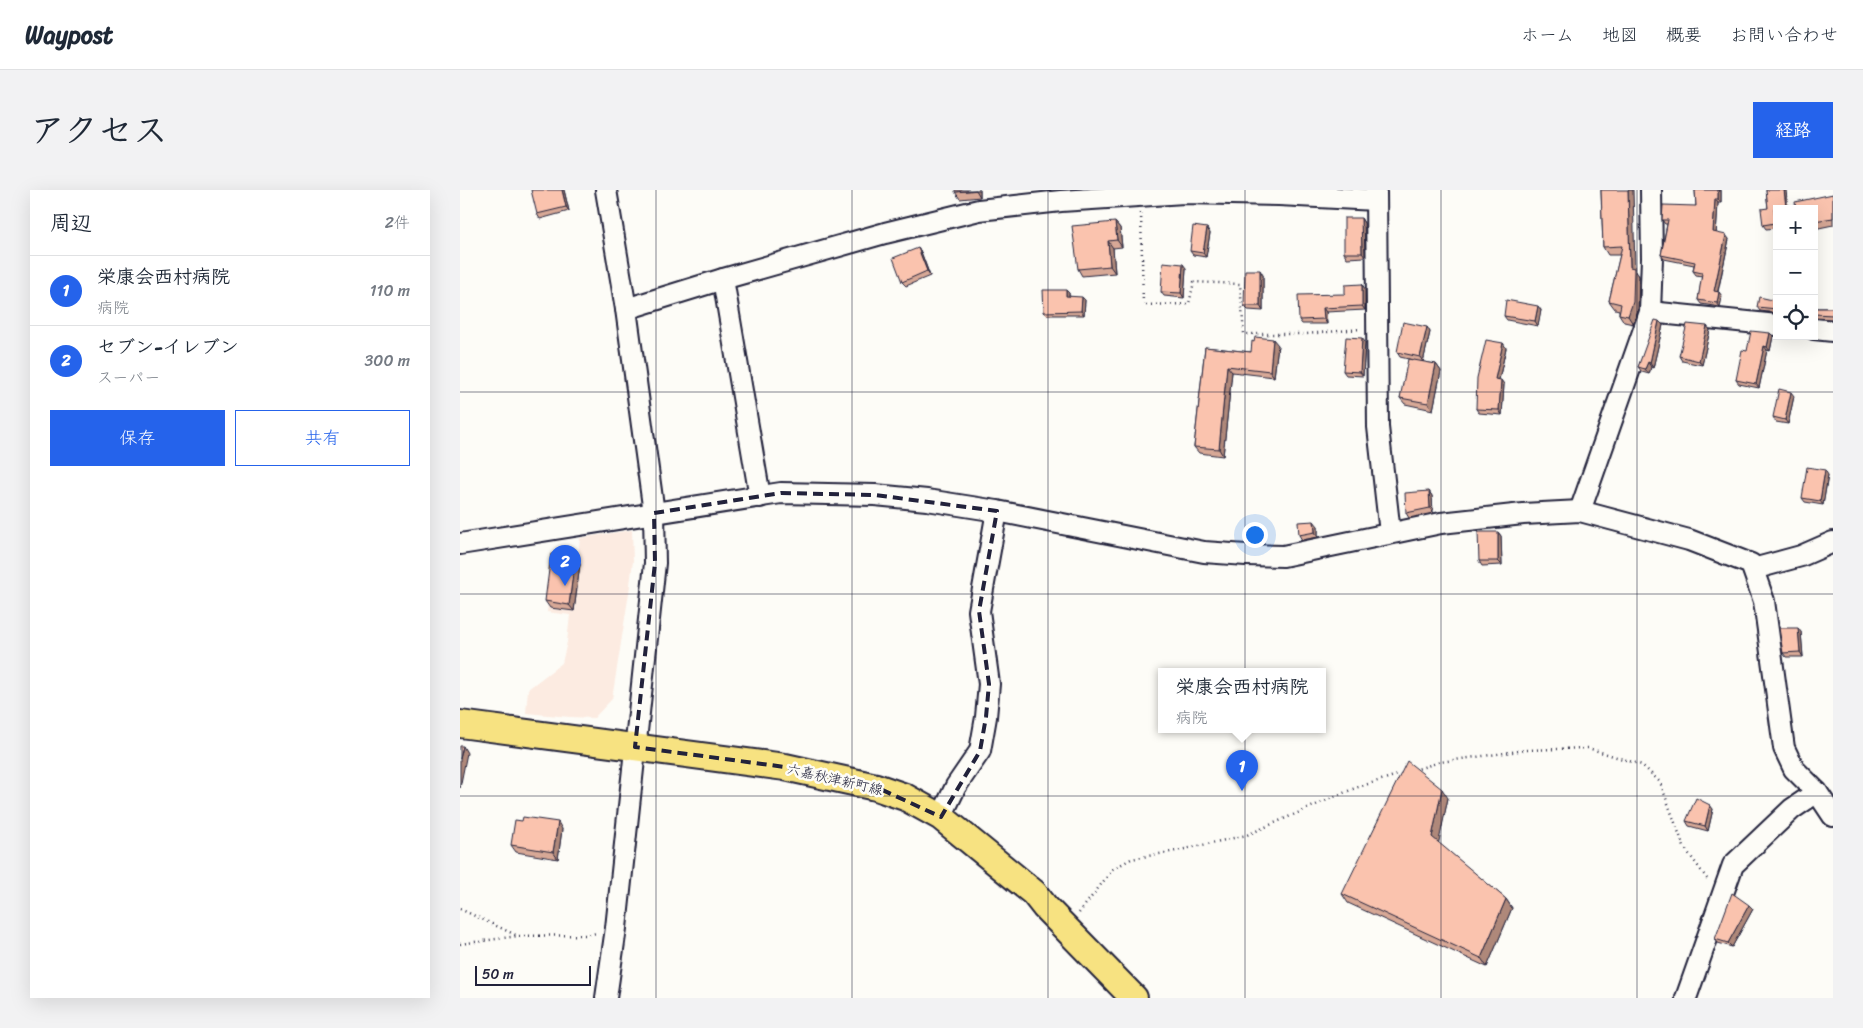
<!DOCTYPE html>
<html lang="ja">
<meta charset="utf-8">
<style>
:root{--surface:#fff;--page:#f2f2f3;--text:#1f2937;--muted:#747a83;--line:#e0e1e3;--accent:#2563eb}
body{margin:0;font-family:Sriracha,"Klee One",sans-serif;background:var(--page);color:var(--text)}
.controls{position:absolute;right:15px;top:15px;display:grid;overflow:hidden;border-radius:0px;box-shadow:0 5px 20px #0002}
.controls button{width:45px;height:45px;display:grid;place-items:center;padding:0;border:0;border-bottom:1px solid var(--line);background:var(--surface);color:var(--text);font:25px sans-serif}
.scale{position:absolute;left:15px;bottom:12px;width:116px;box-sizing:border-box;padding-left:5px;border:2px solid #22223b;border-top:0;font-size:14px;line-height:18px;white-space:nowrap;color:#22223b;-webkit-text-stroke:4px #fdfcf7;paint-order:stroke}
.you{position:absolute;left:794px;top:344px;width:18px;height:18px;margin:-12px;border:4px solid #fff;border-radius:50%;background:#1a73e8;box-shadow:0 0 0 8px #1a73e833}
.badge{display:grid;place-items:center;width:32px;height:32px;border-radius:50%;background:var(--accent);color:#fff;font-size:16px;font-weight:700}
.pin{position:absolute;translate:-50% -41px;filter:drop-shadow(0 1px 2px #0008)}
.pin::after{content:'';position:absolute;top:26px;width:18px;height:15px;background:inherit;clip-path:polygon(0 0,100% 0,50% 100%)}
.popup{position:absolute;left:698px;top:478px;width:168px;height:65px;box-sizing:border-box;display:grid;place-content:center;border-radius:0px;background:var(--surface);filter:drop-shadow(0 1px 4px #0005);font-size:16px;white-space:nowrap;color:var(--muted)}
.popup b{font-size:19px;color:var(--text)}
.popup::after{content:'';position:absolute;left:50%;top:100%;margin-left:-10px;border:10px solid transparent;border-top-color:var(--surface)}
.list{margin:0;padding:0;list-style:none}
h2{display:flex;justify-content:space-between;align-items:center;height:65px;margin:0;padding:0 20px;font-size:21px}
h2 small{font-size:16px;font-weight:400;color:var(--muted)}
.list li{display:grid;grid-template-columns:32px 1fr auto;gap:15px;align-items:center;box-sizing:border-box;height:70px;padding:0 20px;border-top:1px solid var(--line)}
.list b{display:block;font-size:19px;white-space:nowrap}
.list p{margin:0;font-size:16px;white-space:nowrap;color:var(--muted)}
.list em{font-size:16px;font-style:normal;color:var(--muted)}
.actions{display:flex;gap:10px;padding:15px 20px}
.actions a{flex:1;padding:11px 0;border:1px solid var(--accent);border-radius:0px;text-align:center;font-size:18px;color:var(--accent)}
.actions .main{background:var(--accent);color:#fff}
.icon{flex:none;width:28px;height:28px;fill:none;stroke:currentColor;stroke-width:2;stroke-linecap:round;stroke-linejoin:round}
.map{position:relative;flex:none;width:1373px;height:808px;overflow:hidden;border-radius:0px}
header{display:flex;align-items:center;gap:30px;box-sizing:border-box;height:70px;padding:0 25px;background:var(--surface);border-bottom:1px solid var(--line)}
header strong{font-size:24px}
nav{display:flex;gap:28px;margin-inline-start:auto;font-size:18px}
.intro{display:flex;align-items:center;justify-content:space-between;box-sizing:border-box;height:120px;padding:0 30px}
h1{margin:0;font-size:35px}
.button{padding:12px 22px;border-radius:0px;background:var(--accent);color:#fff;font-size:18px;font-weight:700}
main{display:flex;gap:30px;padding:0 30px}
aside{flex:1;background:var(--surface);border-radius:0px;box-shadow:0 5px 20px #0002}
.map>svg:first-child{display:block}
.built{fill:#fcebe1}
.lines{fill:none;stroke-linecap:round;stroke-linejoin:round}
.minor-casing{stroke:#22223b;stroke-width:24}
.major-casing{stroke:#22223b;stroke-width:30}
.path{stroke:#22223b;stroke-width:2.5;stroke-dasharray:1 4;stroke-linecap:butt}
.minor{stroke:#fdfcf7;stroke-width:20}
.major{stroke:#f7e281;stroke-width:26}
.wall{fill:#d7a896;stroke:#22223b}
.shaded-wall{fill:#af887a;stroke:#22223b}
.building{fill:#fac3ae;stroke:#22223b}
.marked{fill:none;stroke:#22223b;stroke-width:4;stroke-dasharray:10 6;stroke-linejoin:round}
.grid{fill:none;stroke:#22223b;stroke-width:1;stroke-opacity:0.55}
.labels{text-anchor:middle;stroke-width:5;stroke-linejoin:round;paint-order:stroke}
.street-label{font-size:14px;fill:#22223b;stroke:#fdfcf7}
</style>
<header>
<strong>Waypost</strong>
<nav><a>ホーム</a><a>地図</a><a>概要</a><a>お問い合わせ</a></nav>
</header>
<div class="intro"><h1>アクセス</h1><a class="button">経路</a></div>
<main>
<aside>
<h2>周辺<small>2件</small></h2>
<ul class="list">
<li><span class="badge">1</span><div><b>栄康会西村病院</b><p>病院</p></div><em>110 m</em></li>
<li><span class="badge">2</span><div><b>セブン-イレブン</b><p>スーパー</p></div><em>300 m</em></li>
</ul>
<div class="actions"><a class="main">保存</a><a>共有</a></div>
</aside>
<div class="map">
<svg width="1373" height="808" viewBox="0 0 1373 808">
<rect width="100%" height="100%" fill="#fdfcf7"/>
<filter id="ink" filterUnits="userSpaceOnUse"><feTurbulence type="fractalNoise" baseFrequency=".02" numOctaves="2"/><feDisplacementMap in="SourceGraphic" scale="10" xChannelSelector="R" yChannelSelector="G"/><feConvolveMatrix kernelMatrix="1 2 1 2 8 2 1 2 1" color-interpolation-filters="sRGB"/></filter>
<g filter="url(#ink)">
<path class="built" d="M172 340 173 371 169 403 152 509 134 528 110 527 66 523 68 499 102 473 107 452 110 425 87 422 94 363 118 365 120 348Z"/>
<g class="lines">
<g class="minor-casing">
<g id="minor">
<path d="M916 0 918 237 930 343"/>
<path d="M263 89 300 307"/>
<path d="M166 119 263 89 425 43 519 20 601 11 724 3 819 5 916 10"/>
<path d="M1190 122 1317 135"/>
<path d="M1354 139 1373 141"/>
<path d="M1120 321 1190 122 1192 68 1191 0"/>
<path d="M0 354 321 303 415 305 467 310 537 321 744 362 786 365 823 366 981 333 1063 324 1120 321 1229 350 1291 374 1304 411 1324 558 1334 579 1357 602 1373 626"/>
<path d="M1293 379 1341 366 1373 352"/>
<path d="M481 627 496 596 520 561 526 527 529 494 519 421 537 321"/>
<path d="M146 808 156 738 195 373 194 323 166 119 146 0"/>
<path d="M1226 808 1273 675 1332 619 1357 602"/>
</g>
</g>
<g class="major-casing">
<path id="major" d="M0 534 325 577 416 597 445 607 481 627 574 703 585 717 674 808"/>
</g>
<g class="path">
<path d="M681 23 683 115 729 114 734 92 780 94 784 144H846L900 139"/>
<path d="M954 580 980 572 1066 560 1128 558 1182 575 1200 592 1224 657 1248 690"/>
<path d="M0 719 58 746 126 745 137 743"/>
<path d="M619 723 653 679 671 669 716 661 787 645 895 598 944 583"/>
<path d="M0 754 58 746"/>
</g>
<use href="#minor" class="minor"/>
<use href="#major" class="major"/>
</g>
<g class="wall">
<path d="M104 0 109 21 80 29 77 24Z"/>
<path d="M520 0V7L500 9 495 2Z"/>
<path d="M1141 0 1175 80 1179 86 1178 120 1173 134 1164 132 1159 124V120L1155 119 1149 111 1160 65H1148L1143 57Z"/>
<path d="M1235 0H1261V13H1258L1256 43 1269 49 1258 102 1262 106 1260 117 1241 114 1238 110 1242 86 1236 85 1233 81 1234 75 1204 69 1201 65 1207 34H1205L1202 30 1236 16Z"/>
<path d="M1306 0 1328 19H1317V38L1306 39 1303 35 1308 18Z"/>
<path d="M1373 4V35L1354 39V19Z"/>
<path d="M901 28 904 33 905 67 887 68 884 63Z"/>
<path d="M655 32 660 38 662 57 653 58 655 83 622 86 618 79Z"/>
<path d="M750 43 746 67 733 65 730 61Z"/>
<path d="M461 62 470 86 446 96 442 92Z"/>
<path d="M726 78 724 108 704 106 701 102Z"/>
<path d="M803 85V121L788 120 784 116Z"/>
<path d="M905 99V120L866 122 867 134H842L839 130 885 104Z"/>
<path d="M609 103V106L625 110 624 125H587L584 122Z"/>
<path d="M1317 111V123L1300 121 1297 117Z"/>
<path d="M1354 118H1373V129L1354 128Z"/>
<path d="M1081 120 1078 136 1047 130 1044 126Z"/>
<path d="M1199 131 1203 135 1193 178 1191 177 1189 184 1182 182 1178 177Z"/>
<path d="M967 137 970 142 963 172 976 174 981 181 973 220 945 214 940 208 953 170 940 167 937 162Z"/>
<path d="M1250 140 1242 175 1222 171 1219 166Z"/>
<path d="M1310 143 1313 146 1310 161 1307 160 1299 198 1279 194 1276 190 1287 161Z"/>
<path d="M905 152 903 186 886 185 883 181Z"/>
<path d="M1043 153 1046 158 1039 190 1044 194 1042 225 1019 223 1016 219Z"/>
<path d="M818 155 814 187 772 182 763 266 739 263 734 257 745 157 791 162Z"/>
<path d="M1334 206 1328 234 1316 232 1313 227Z"/>
<path d="M1368 285 1363 315 1345 312 1342 308Z"/>
<path d="M969 301 972 306 973 323 949 328 946 323Z"/>
<path d="M858 336V347L842 350 839 345Z"/>
<path d="M1038 342 1041 346 1042 375 1022 376 1019 371Z"/>
<path d="M120 374 114 421 90 418 85 411Z"/>
<path d="M1341 442 1343 467H1326L1323 463Z"/>
<path d="M988 608 978 653 1046 709 1052 718 1027 777 888 713 882 704Z"/>
<path d="M1253 619 1248 641 1229 636 1226 631Z"/>
<path d="M102 639 98 669 56 662 51 655Z"/>
<path d="M1289 715 1293 719 1272 757 1258 753 1255 749Z"/>
</g>
<g class="shaded-wall">
<path d="M102 0H104L109 21 106 17Z"/>
<path d="M516 0H520V7Z"/>
<path d="M1168 0H1173L1175 80 1179 86 1178 120 1173 134 1168 126 1170 77Z"/>
<path d="M1258 0H1261V13L1258 9Z"/>
<path d="M1324 0H1326L1328 19H1327L1326 17Z"/>
<path d="M1255 9 1258 13 1256 46 1253 42Z"/>
<path d="M1314 18 1317 22V35L1315 33Z"/>
<path d="M901 28 904 33 905 67 902 63Z"/>
<path d="M655 32 660 38 662 57 657 50Z"/>
<path d="M747 38 750 43 746 67 743 63Z"/>
<path d="M1266 45 1269 49 1257 105 1254 101Z"/>
<path d="M648 51 653 58 655 83 650 76Z"/>
<path d="M458 58 461 62 470 86 467 81Z"/>
<path d="M723 74 726 78 724 108 721 103Z"/>
<path d="M800 80 803 85V121L800 116Z"/>
<path d="M902 94 905 99V120L902 116Z"/>
<path d="M606 100 609 103V109L606 106Z"/>
<path d="M1259 102 1262 106 1260 117 1257 113Z"/>
<path d="M622 107 625 110 624 125 621 121Z"/>
<path d="M1078 116 1081 120 1078 136 1075 131Z"/>
<path d="M863 118 866 122 867 134 864 129Z"/>
<path d="M1199 131 1203 135 1193 178 1190 173Z"/>
<path d="M1247 136 1250 140 1242 175 1239 171Z"/>
<path d="M967 137 970 142 963 172 960 167Z"/>
<path d="M1310 143 1313 146 1310 161 1307 157Z"/>
<path d="M902 148 905 152 903 186 900 182Z"/>
<path d="M813 149 818 155 814 187 810 181Z"/>
<path d="M1043 153 1046 158 1038 194 1035 189Z"/>
<path d="M1304 156 1307 160 1299 198 1296 194Z"/>
<path d="M1188 172 1191 177 1189 184 1185 179Z"/>
<path d="M976 174 981 181 973 220 968 213Z"/>
<path d="M767 176 772 182 763 266 759 259Z"/>
<path d="M1041 190 1044 194 1042 225 1039 220Z"/>
<path d="M1331 202 1334 206 1328 234 1325 230Z"/>
<path d="M1365 280 1368 285 1363 315 1360 311Z"/>
<path d="M969 301 972 306 973 323 970 318Z"/>
<path d="M854 331 858 336V347L855 342Z"/>
<path d="M1038 342 1041 346 1042 375 1038 371Z"/>
<path d="M115 367 120 374 114 421 109 415Z"/>
<path d="M1338 438 1341 442 1343 467 1340 462Z"/>
<path d="M3 556 7 563 0 598V569Z"/>
<path d="M982 599 988 608 978 656 972 647Z"/>
<path d="M1250 615 1253 619 1248 641 1245 636Z"/>
<path d="M98 632 102 639 98 669 93 662Z"/>
<path d="M1046 709 1052 718 1027 777 1021 768Z"/>
<path d="M1289 715 1293 719 1272 757 1268 753Z"/>
</g>
<g class="building">
<path d="M71 0H102L106 17 77 24Z"/>
<path d="M495 0H516L495 2Z"/>
<path d="M1141 0H1168L1170 77 1174 78 1173 112 1168 126 1159 124 1161 114 1149 111 1162 56 1143 57Z"/>
<path d="M1235 0H1258V9H1255L1253 42 1266 45 1254 101 1259 102 1257 113 1238 110 1242 83 1233 81 1235 72 1201 65 1208 30H1202L1203 15 1236 16Z"/>
<path d="M1306 0H1324L1326 17 1314 18 1315 33 1303 35 1301 19 1308 18Z"/>
<path d="M1373 4V28L1354 31V19H1336L1335 12Z"/>
<path d="M884 28H901L902 63H884Z"/>
<path d="M655 32 657 50 648 51 650 76 618 79 612 36Z"/>
<path d="M733 36 747 38 743 63 730 61Z"/>
<path d="M458 58 467 81 442 92 433 68Z"/>
<path d="M703 72 723 74 721 103 701 102Z"/>
<path d="M785 80H800V116H784Z"/>
<path d="M902 94V116L863 118 864 129 839 130 838 105 885 104V95Z"/>
<path d="M583 100H606V106L622 107 621 121 584 122Z"/>
<path d="M1299 107 1317 111V119L1297 117Z"/>
<path d="M1046 110 1078 116 1075 131 1044 126Z"/>
<path d="M1354 118H1373V125L1354 124Z"/>
<path d="M1195 130 1199 131 1190 173 1188 172 1185 179 1178 177Z"/>
<path d="M943 132 967 137 960 167 937 162Z"/>
<path d="M1227 134 1247 136 1239 171 1219 166Z"/>
<path d="M1291 141 1310 143 1307 157 1304 156 1296 194 1276 190 1282 160 1287 161Z"/>
<path d="M795 147 813 149 810 181 767 176 759 259 734 257 745 157 791 162 792 151 794 152Z"/>
<path d="M886 147 902 148 900 182 883 181Z"/>
<path d="M1026 150 1043 153 1035 189 1041 190 1039 220 1016 219 1017 188Z"/>
<path d="M948 169 976 174 968 213 940 208Z"/>
<path d="M1319 199 1331 202 1325 230 1313 227Z"/>
<path d="M1347 277 1365 280 1360 311 1342 308Z"/>
<path d="M969 301 970 318 946 323 945 303Z"/>
<path d="M854 331 855 342 839 345 838 332Z"/>
<path d="M1018 342H1038V371H1019Z"/>
<path d="M91 364 115 367 109 415 85 411Z"/>
<path d="M1319 438H1338L1340 462 1323 463Z"/>
<path d="M0 556H3L0 569Z"/>
<path d="M947 571 982 599 972 647 1046 709 1021 768 882 704Z"/>
<path d="M1236 608 1250 615 1245 636 1226 631Z"/>
<path d="M63 627 98 632 93 662 51 655 55 630 62 631Z"/>
<path d="M1272 703 1289 715 1268 753 1255 749Z"/>
</g>
</g>
<path class="marked" d="M321 303 415 305 537 321 519 421 529 494 526 527 520 561 481 627 416 597 325 577 175 557 195 373 194 323Z"/>
<path class="grid" d="M196 0V808M392 0V808M588 0V808M785 0V808M981 0V808M1177 0V808M0 202H1373M0 404H1373M0 606H1373"/>
<g class="labels">
<g class="street-label">
<text transform="translate(375 589) rotate(13)" y="5">六嘉秋津新町線</text>
</g>
</g>
</svg>
<div class="controls">
<button>+</button>
<button>−</button>
<button><svg class="icon" aria-label="locate" viewBox="0 0 24 24"><circle cx="12" cy="12" r="6"/><path d="M12 2v4M12 18v4M2 12h4M18 12h4"/></svg></button>
</div>
<div class="scale">50 m</div>
<div class="you"></div>
<div class="pin badge" style="left:782px;top:601px">1</div>
<div class="popup"><b>栄康会西村病院</b>病院</div>
<div class="pin badge" style="left:105px;top:396px">2</div>
</div>
</main>
